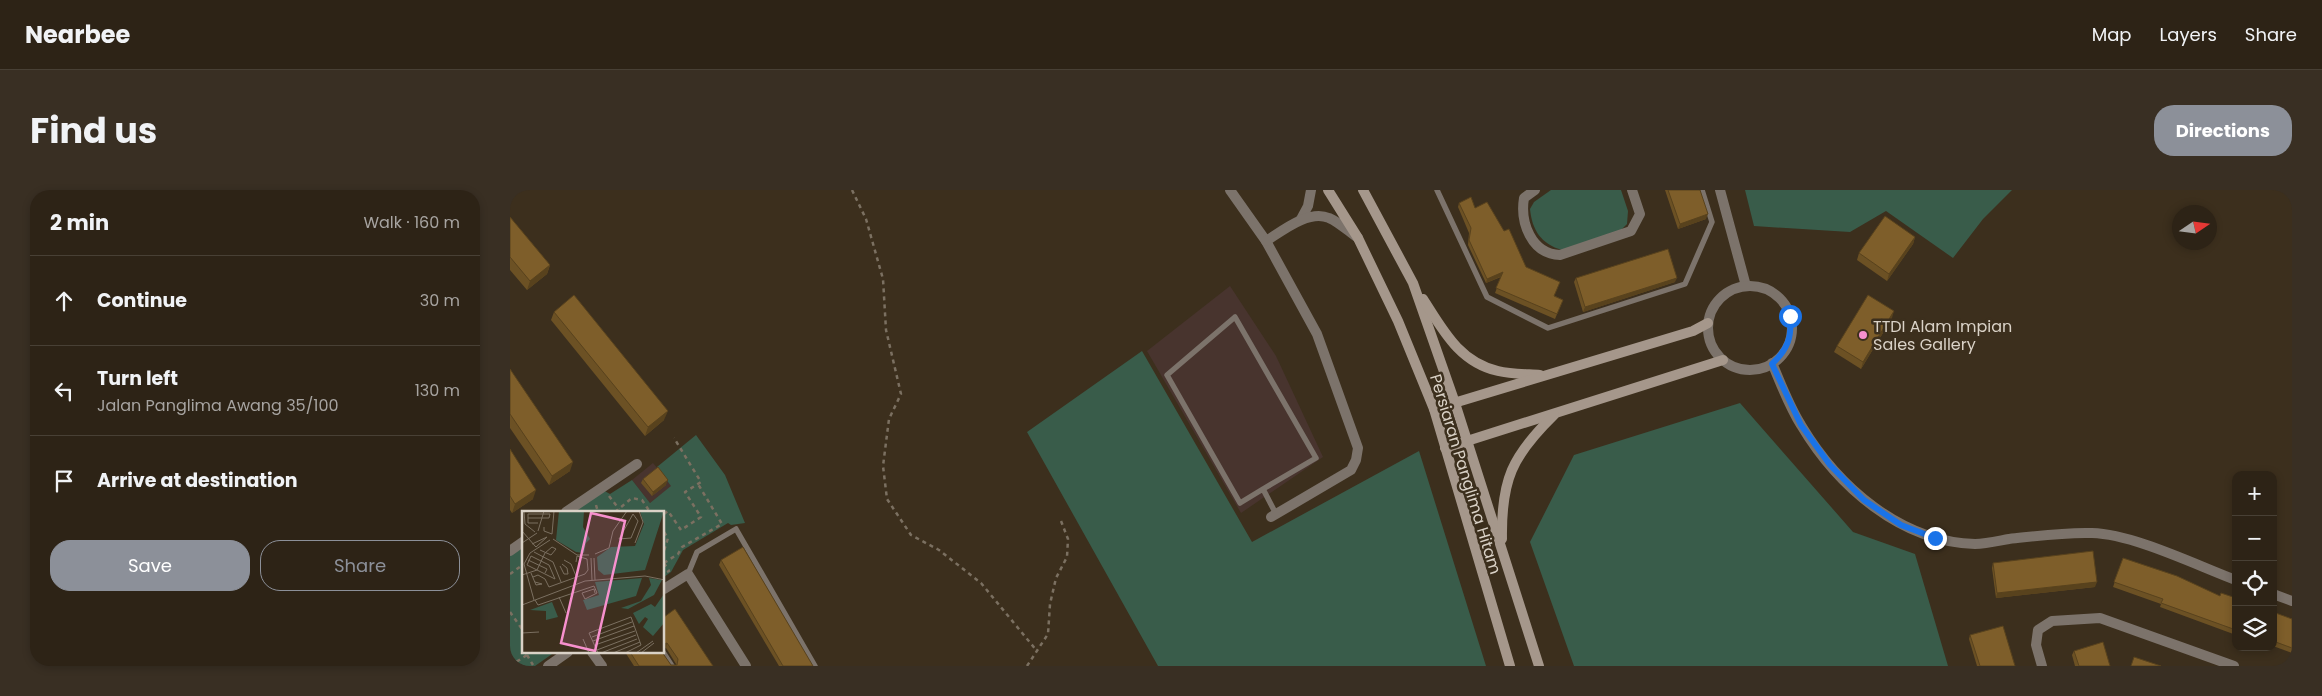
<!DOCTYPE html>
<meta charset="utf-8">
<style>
:root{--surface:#2d2316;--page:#392f23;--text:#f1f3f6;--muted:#a7a4a1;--line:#484035;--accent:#8c9099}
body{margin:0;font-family:Poppins,sans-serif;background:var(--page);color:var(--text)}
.controls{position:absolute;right:15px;bottom:15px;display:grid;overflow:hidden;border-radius:10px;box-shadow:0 2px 8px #0003}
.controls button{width:45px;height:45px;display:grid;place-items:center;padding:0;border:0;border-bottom:1px solid var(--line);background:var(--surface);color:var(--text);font:25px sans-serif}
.compass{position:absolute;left:1662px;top:15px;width:45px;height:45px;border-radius:50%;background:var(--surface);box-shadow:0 2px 8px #0003;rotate:77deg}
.stop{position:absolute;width:15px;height:15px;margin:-11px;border:4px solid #1a73e8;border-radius:50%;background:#fff}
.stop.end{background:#1a73e8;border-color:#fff;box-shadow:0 1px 5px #0008}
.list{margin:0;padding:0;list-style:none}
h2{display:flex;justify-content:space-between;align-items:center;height:65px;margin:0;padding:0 20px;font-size:21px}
h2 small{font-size:16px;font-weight:400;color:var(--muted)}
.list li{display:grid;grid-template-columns:32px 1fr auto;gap:15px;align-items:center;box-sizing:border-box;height:90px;padding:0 20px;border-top:1px solid var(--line)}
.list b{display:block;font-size:19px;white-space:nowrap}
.list p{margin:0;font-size:16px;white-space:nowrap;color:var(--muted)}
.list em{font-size:16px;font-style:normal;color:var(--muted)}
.actions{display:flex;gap:10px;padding:15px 20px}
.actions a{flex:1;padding:11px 0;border:1px solid var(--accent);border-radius:20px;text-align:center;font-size:18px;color:var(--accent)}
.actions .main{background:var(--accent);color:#fff}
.icon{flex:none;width:28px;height:28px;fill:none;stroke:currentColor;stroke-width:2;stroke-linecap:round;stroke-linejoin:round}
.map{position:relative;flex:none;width:1782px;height:476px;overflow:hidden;border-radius:20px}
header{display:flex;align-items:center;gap:30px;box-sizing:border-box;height:70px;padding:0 25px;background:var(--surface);border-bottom:1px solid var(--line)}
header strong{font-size:24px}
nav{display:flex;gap:28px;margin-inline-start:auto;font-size:18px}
.intro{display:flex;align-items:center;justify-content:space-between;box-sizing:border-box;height:120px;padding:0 30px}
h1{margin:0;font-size:35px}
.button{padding:12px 22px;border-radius:20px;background:var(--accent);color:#fff;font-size:18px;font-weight:700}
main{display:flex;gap:30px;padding:0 30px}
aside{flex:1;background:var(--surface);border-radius:20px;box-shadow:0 2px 8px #0003}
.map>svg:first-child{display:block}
.industrial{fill:#48342e}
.green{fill:#395c4a}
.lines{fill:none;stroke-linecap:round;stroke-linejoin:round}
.path{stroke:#7b7061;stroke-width:2.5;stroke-dasharray:4 4;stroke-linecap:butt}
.service{stroke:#7c736b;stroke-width:5.5}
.minor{stroke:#7c736b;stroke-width:10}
.tertiary{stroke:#7c736b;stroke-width:10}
.secondary{stroke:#a5978b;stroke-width:10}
.wall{fill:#6c5124}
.shaded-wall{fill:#58421d}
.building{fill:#7e5e2a;stroke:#58421d}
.route{stroke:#1a73e8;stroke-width:6}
.poi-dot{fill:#f790ce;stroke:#3c2f1d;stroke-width:2}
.labels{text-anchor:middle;stroke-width:5;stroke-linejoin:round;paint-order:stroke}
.poi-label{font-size:16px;fill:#dad2c7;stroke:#3c2f1d;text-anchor:start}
.street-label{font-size:16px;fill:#dad2c7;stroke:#3c2f1d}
.inset-road{fill:none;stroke:#7b7061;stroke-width:1}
.view{fill:#f790ce;fill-opacity:0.15;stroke:#f790ce;stroke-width:2.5}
.inset-edge{fill:none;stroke:#dad2c7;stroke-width:2.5}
</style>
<header>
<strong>Nearbee</strong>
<nav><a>Map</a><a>Layers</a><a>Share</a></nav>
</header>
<div class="intro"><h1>Find us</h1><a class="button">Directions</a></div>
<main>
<aside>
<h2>2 min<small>Walk · 160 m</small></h2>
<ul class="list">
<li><svg class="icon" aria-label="ahead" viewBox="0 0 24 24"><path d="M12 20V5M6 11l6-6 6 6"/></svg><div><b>Continue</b></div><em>30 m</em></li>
<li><svg class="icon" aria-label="left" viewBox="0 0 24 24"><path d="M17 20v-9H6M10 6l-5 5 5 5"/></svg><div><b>Turn left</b><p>Jalan Panglima Awang 35/100</p></div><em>130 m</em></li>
<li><svg class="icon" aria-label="arrive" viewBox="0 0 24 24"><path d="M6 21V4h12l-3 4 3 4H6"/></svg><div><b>Arrive at destination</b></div></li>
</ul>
<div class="actions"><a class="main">Save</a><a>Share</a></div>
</aside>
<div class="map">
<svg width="1782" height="476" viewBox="0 0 1782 476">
<rect width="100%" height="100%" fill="#3c2f1d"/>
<g class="industrial">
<path d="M720 96 766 166 813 267 731 323 637 161Z"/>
<path d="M143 273 162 296 140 313 122 290Z"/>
</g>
<g class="green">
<path d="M1041 0H1111L1118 21 1117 34 1111 40 1052 60C1031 54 1022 40 1020 19L1024 12Z"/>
<path d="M1235 0H1502L1473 29 1443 68 1376 21 1340 42 1244 36Z"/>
<path d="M632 161 742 352 909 261 976 476H648L517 242Z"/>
<path d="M1230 213 1343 342 1405 364 1438 476H1064L1020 352 1064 265Z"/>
<path d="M186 245 215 285 235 333 221 335 218 333 173 360 161 382 154 387V322H61L93 300 100 304 122 290 140 313 161 296 147 277Z"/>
<path d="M14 356V462H45L25 476H0V365Z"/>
</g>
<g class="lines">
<g class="path">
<path d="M342 0 356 29 373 89 376 140 391 204 379 229 373 276 377 309 401 345 429 360 471 393 527 461"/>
<path d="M99 306 109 319"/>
<path d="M86 315 88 322"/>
<path d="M105 322 122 308 132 310 140 322"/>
<path d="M154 324 158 321 171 340 191 327 175 302 191 292 164 248"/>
<path d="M154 342 158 348 154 361"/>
<path d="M154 373 168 364 172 357 212 334 188 294"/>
<path d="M154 373 159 381 157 382"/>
<path d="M0 384 14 374"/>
<path d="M0 422 14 442"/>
<path d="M17 465 23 475"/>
<path d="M0 468 4 473"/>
<path d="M0 476 17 465 18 462"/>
<path d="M517 476 538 444 540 414 546 388 557 367 558 349 551 331"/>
</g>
<g class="service">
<path d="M927 0 977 107 1038 138 1175 94 1202 32 1192 0"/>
<path d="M753 299 806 268 725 127 657 185 730 313 753 299 766 324"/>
<path d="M178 384 187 362 226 339 305 476"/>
<path d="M153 462 162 476"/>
</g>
<g class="minor">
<path d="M720 0 756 51 807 144 848 258 846 270 841 280 761 327"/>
<path d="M1025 0 1014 8C1010 32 1021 64 1050 65L1121 41 1130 24 1122 0"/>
<path d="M791 29 798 16 801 0"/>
<path d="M756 51C772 41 799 19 819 28 829 32 839 42 848 48"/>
<path d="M56 322 127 274"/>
<path d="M0 361 14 351"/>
<path d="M154 399 178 384 236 476"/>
<path d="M82 462 92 476"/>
<path d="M38 476 58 462"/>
<path d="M1532 476 1526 455 1528 440 1542 431 1590 428 1724 476"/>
</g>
<g class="tertiary">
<path d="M1210 0 1236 96"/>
<circle cx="1240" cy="138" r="42"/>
<path d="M1262 173C1271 194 1279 216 1291 235 1328 297 1391 352 1465 354 1476 354 1488 351 1499 349 1527 346 1554 342 1582 343 1623 344 1686 375 1726 390"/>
<path d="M1763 404 1782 411"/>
</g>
<g class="secondary">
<path d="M818 0 848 48 888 131 924 219 1000 476"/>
<path d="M853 0 903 93 945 213 1029 476"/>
<path d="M913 109C933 140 949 172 988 181 1001 184 1017 184 1030 185"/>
<path d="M924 219 1183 141 1198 133"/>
<path d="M935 258 1213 170"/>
<path d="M992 349C991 290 1002 266 1044 225"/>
</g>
</g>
<g class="wall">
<path d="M1155 0H1190L1196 29 1168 39Z"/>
<path d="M949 13 965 18 1016 77 1045 106 1053 110 1045 129 985 103 991 87 976 93 958 55 959 43 948 17Z"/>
<path d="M0 27 40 75 37 84 17 100 0 80Z"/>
<path d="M1405 47 1403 54 1377 91 1347 70 1349 63Z"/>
<path d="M1066 88 1165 92 1073 122 1064 92Z"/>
<path d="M44 122 154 230 135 246 41 130Z"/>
<path d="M1382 128 1351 179 1324 162 1327 156Z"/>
<path d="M0 179 60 281 39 295 0 238Z"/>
<path d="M0 259 23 309 2 323 0 320Z"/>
<path d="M133 289 156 295 142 306 131 293Z"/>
<path d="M1613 368 1710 406 1726 408V445L1650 417 1651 414 1603 397Z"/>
<path d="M211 370 303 476H269L209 375Z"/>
<path d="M1483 373 1585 397 1486 408 1482 378Z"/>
<path d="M1763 422 1782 429V463L1763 456Z"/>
<path d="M154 427 203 476H124L115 462H152L161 475H166V474L156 458H154Z"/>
<path d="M1460 445 1505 476H1467L1459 449Z"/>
<path d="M1564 461 1600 476H1565L1562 465Z"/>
</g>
<g class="shaded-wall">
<path d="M1198 24 1196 29 1168 39 1170 34Z"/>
<path d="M1405 47 1403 54 1377 91 1379 84Z"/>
<path d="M40 75 37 84 17 100 20 91Z"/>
<path d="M993 82 992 86 976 93 977 89Z"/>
<path d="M1167 88 1165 92 1073 122 1075 117Z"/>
<path d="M1384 121 1382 128 1351 179 1353 172Z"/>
<path d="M158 221 154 230 135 246 138 237Z"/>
<path d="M63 272 60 281 39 295 42 286Z"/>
<path d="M158 290 156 295 142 306 143 302Z"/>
<path d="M26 300 23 309 2 323 5 314Z"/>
<path d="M1587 392 1585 397 1486 408 1487 403Z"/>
<path d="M157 453 156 458H154V454Z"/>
</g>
<g class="building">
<path d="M1158 0H1190L1198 24 1170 34Z"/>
<path d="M961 7 965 18 977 12 994 41 999 39 1016 77 1050 92 1044 106 1053 110 1047 124 986 98 993 82 977 89 959 50 961 38 949 13Z"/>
<path d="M1375 26 1405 47 1379 84 1349 63Z"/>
<path d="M0 27 40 75 20 91 0 67Z"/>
<path d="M1158 59 1167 88 1075 117 1066 88Z"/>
<path d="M64 105 158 221 138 237 44 122Z"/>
<path d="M1358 105 1384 121 1353 172 1327 156Z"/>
<path d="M0 179 63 272 42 286 0 224Z"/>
<path d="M0 259 26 300 5 314 0 306Z"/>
<path d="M148 277 158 290 143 302 133 289Z"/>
<path d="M233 357 303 476H273L211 370Z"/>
<path d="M1583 361 1587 392 1487 403 1483 373Z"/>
<path d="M1613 368 1667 386 1710 406 1711 403 1726 408V440L1651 413 1653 409 1604 392Z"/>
<path d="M165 419 203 476H129L120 462H152L161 475H167L168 469 157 453 154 454V427Z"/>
<path d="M1763 422 1782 429V458L1763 451Z"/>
<path d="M1493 436 1505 476H1470L1460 445Z"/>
<path d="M1593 452 1600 476H1569L1564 461Z"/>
<path d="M1624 467 1651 476H1621Z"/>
</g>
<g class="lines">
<path class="route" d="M1280 126C1282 147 1278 159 1262 174L1291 235 1320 275 1354 310 1391 335 1425 348"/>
</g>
<circle class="poi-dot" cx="1353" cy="145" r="5"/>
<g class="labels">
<g class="poi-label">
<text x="1363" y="142">TTDI Alam Impian<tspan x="1363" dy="18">Sales Gallery</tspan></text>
</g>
<g class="street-label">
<text transform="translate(956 284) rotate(73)" y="6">Persiaran Panglima Hitam</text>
</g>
</g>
<g transform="translate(12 321)">
<rect width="142" height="142" fill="#3c2f1d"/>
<path d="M37 0H62L61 16 68 28 64 32 62 42 54 41 34 29ZM118 0H142L123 59 82 64 76 59 75 46 89 36 113 35 122 13ZM120 67 114 85 65 99 61 89 77 84 73 71ZM127 67 140 69 132 84 106 98 99 97 119 90 129 74ZM142 83V112L131 125 121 116 126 108 123 106 117 113 111 102 129 93 133 96ZM30 91 36 106 24 109V100L8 99Z" fill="#395c4a"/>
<path class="inset-road" d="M2 0 3 13 13 21M111 3 116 10 109 27 97 28ZM6 7H22M16 12H6V3H28L27 7H22M22 16V20L30 23 32 0M0 20 13 35 14 36 25 26 10 33M16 20 22 0M31 28 55 44H67M0 32 15 22M113 32 121 11 117 0M18 39 29 44 34 38M12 41 31 51 39 71M73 43 87 37 91 20 105 0M9 45 27 54 33 68 5 54ZM69 47 70 69M72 47 73 69M6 49 25 58 23 62M42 49 49 53 54 65M38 55 42 63H46L45 57 40 53M9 62 14 74 20 73 13 71M0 64 15 59 23 42 30 36 34 38M11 66 16 64 23 68 27 76 63 63 66 59 65 48 55 45 54 51M73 82 72 78 60 82 63 88 75 82M37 86 44 102M12 89 2 53 8 42 28 29M13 89 16 94 72 75 75 82M0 94 63 70 123 65 143 69M0 122 17 121M70 126 110 111M61 128 67 142M71 130 112 115M73 134 113 120M75 139 114 124M76 142 67 122 109 106 119 134 103 142M79 142 115 128M91 142 118 131M114 142 131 130M119 142 132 132"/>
<path class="view" d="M69 2 103 10 73 140 39 132Z"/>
<rect width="142" height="142" class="inset-edge"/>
</g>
</svg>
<div class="controls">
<button>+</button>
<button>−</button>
<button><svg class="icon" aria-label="locate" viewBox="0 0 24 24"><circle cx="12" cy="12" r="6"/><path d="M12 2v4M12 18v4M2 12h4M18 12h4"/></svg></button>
<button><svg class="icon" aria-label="layers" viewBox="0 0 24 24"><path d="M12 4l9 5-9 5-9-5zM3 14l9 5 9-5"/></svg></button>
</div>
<svg class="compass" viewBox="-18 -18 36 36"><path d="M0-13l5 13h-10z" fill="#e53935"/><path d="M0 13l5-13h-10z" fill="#a7a4a1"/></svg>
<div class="stop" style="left:1280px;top:126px"></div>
<div class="stop end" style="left:1425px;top:348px"></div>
</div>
</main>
